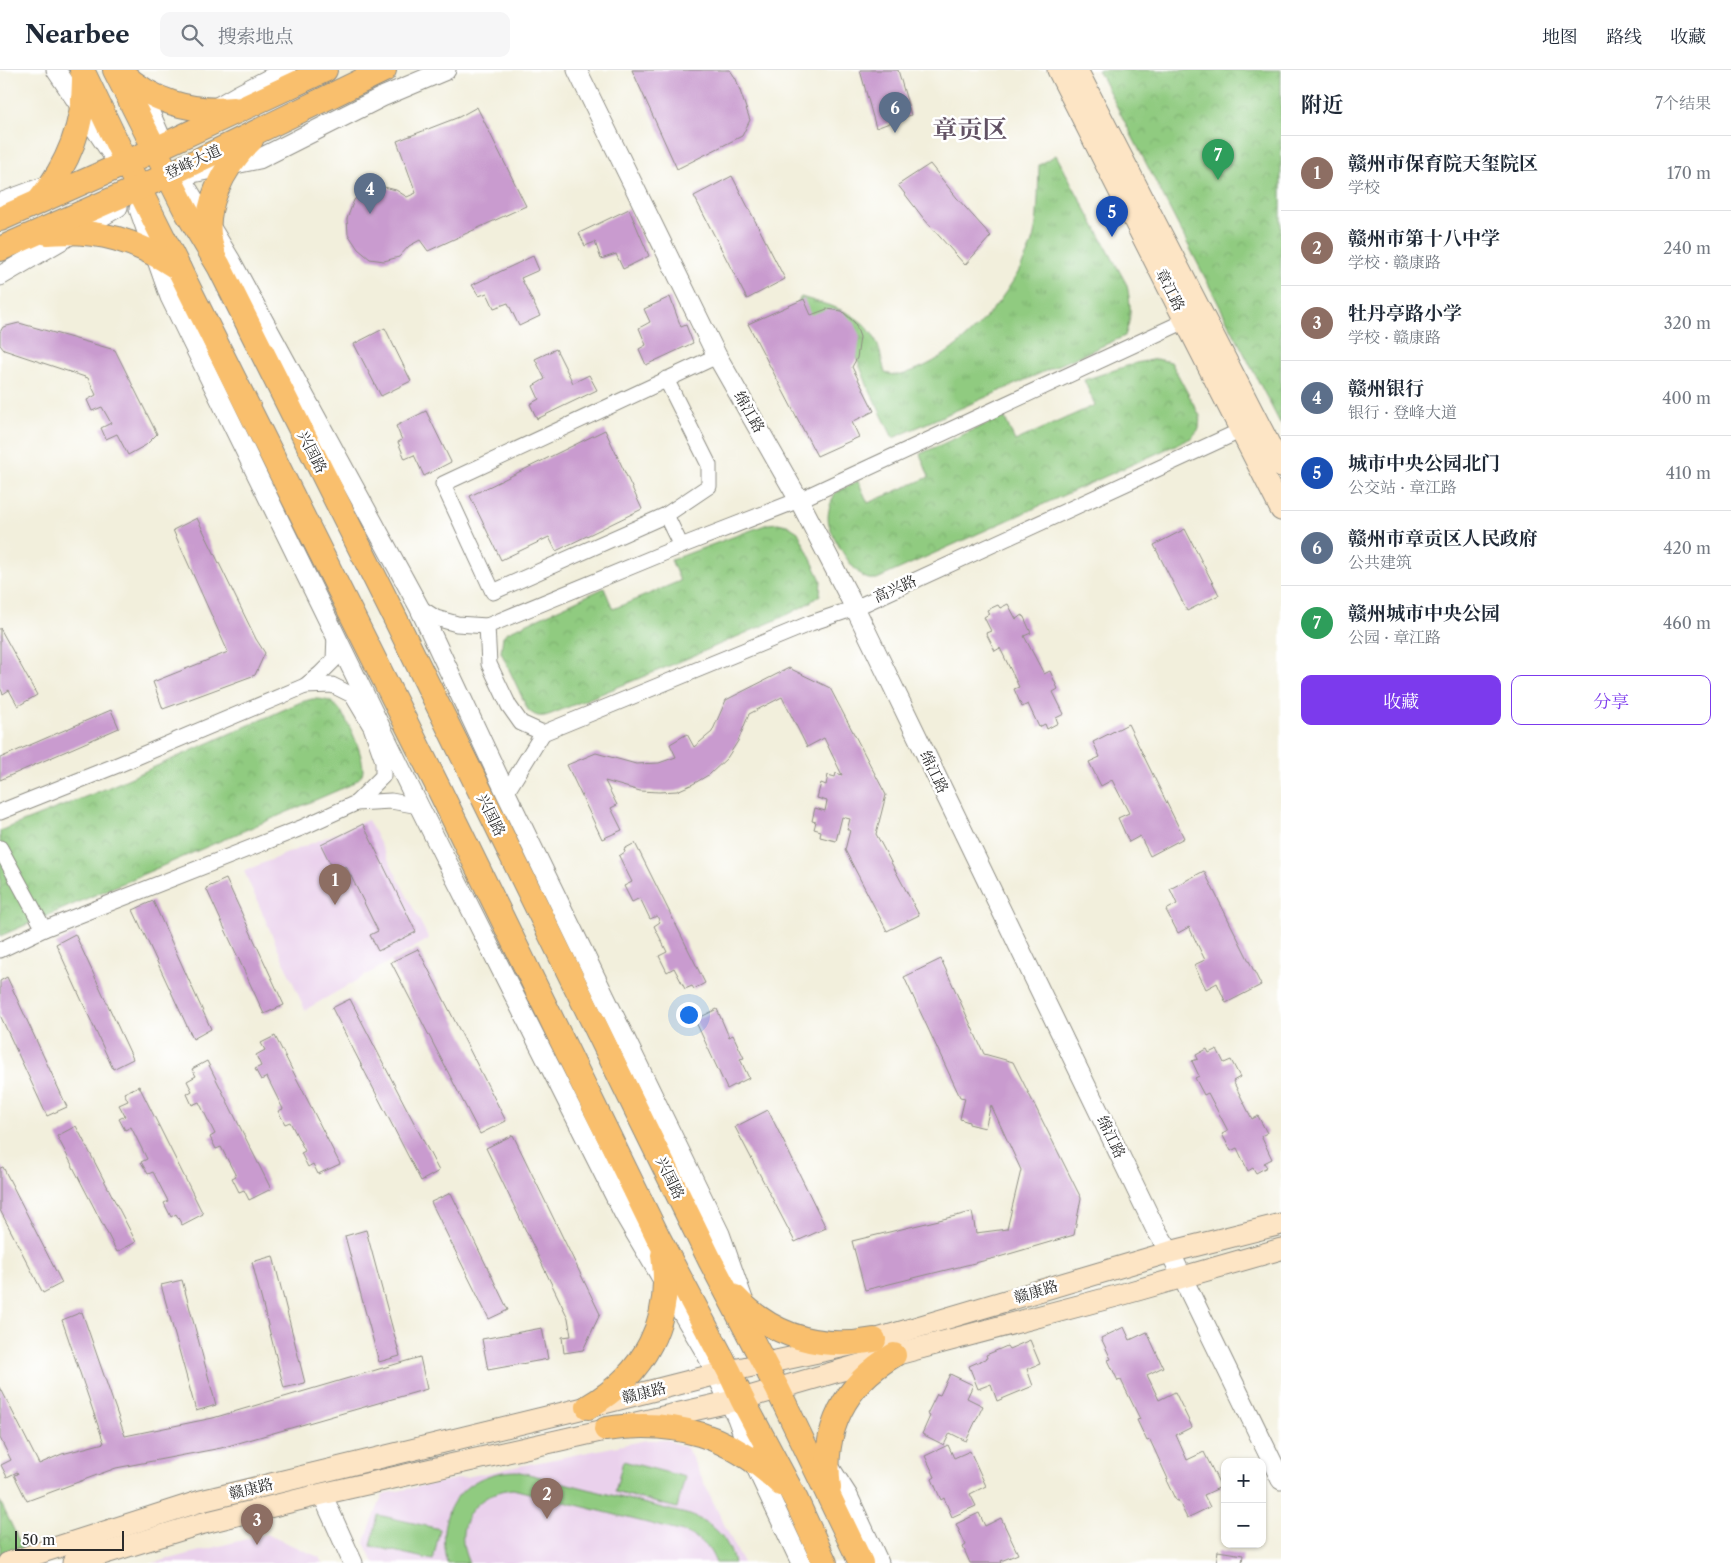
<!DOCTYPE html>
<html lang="zh">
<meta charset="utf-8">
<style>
:root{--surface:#fff;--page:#f6f6f7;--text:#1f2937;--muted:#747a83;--line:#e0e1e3;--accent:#7c3aed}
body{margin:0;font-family:"Libre Caslon Text","Noto Serif SC",serif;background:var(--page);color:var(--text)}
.controls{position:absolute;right:15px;bottom:15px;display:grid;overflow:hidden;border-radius:10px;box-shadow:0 1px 4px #0004}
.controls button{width:45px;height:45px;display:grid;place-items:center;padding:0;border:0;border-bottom:1px solid var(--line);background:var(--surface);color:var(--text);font:25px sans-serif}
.scale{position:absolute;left:15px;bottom:12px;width:109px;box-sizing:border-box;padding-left:5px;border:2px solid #2b2b2b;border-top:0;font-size:14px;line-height:18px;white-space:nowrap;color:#2b2b2b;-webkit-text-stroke:4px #fff;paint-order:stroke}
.you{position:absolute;left:688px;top:944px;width:18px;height:18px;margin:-12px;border:4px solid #fff;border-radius:50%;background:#1a73e8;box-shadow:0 0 0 8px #1a73e833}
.badge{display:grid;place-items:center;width:32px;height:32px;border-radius:50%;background:var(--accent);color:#fff;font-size:16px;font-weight:700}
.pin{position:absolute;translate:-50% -41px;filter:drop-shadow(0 1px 2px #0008)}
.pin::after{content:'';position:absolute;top:26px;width:18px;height:15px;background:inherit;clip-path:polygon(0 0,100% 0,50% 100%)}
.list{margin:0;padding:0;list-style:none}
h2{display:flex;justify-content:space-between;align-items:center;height:65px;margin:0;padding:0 20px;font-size:21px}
h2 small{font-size:16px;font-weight:400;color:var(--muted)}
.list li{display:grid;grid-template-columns:32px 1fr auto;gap:15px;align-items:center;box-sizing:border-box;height:75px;padding:0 20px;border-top:1px solid var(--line)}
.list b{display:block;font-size:19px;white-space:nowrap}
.list p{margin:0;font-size:16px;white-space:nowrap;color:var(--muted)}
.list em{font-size:16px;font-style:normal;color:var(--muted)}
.actions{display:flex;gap:10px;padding:15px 20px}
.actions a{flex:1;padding:11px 0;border:1px solid var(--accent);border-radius:10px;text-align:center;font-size:18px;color:var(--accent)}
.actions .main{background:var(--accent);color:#fff}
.icon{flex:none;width:28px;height:28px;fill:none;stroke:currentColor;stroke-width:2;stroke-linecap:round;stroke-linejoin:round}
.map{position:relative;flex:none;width:1281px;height:1493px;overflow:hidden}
header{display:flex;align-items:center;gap:30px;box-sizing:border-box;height:70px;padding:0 25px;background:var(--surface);border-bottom:1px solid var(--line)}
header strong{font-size:24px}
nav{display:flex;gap:28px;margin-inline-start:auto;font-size:18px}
.search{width:350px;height:45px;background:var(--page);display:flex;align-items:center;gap:12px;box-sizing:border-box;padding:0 18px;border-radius:10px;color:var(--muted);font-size:19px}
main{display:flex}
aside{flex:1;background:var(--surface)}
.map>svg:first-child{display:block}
.built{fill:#ead1ec}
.grass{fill:url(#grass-tufts);stroke:#5e7b56}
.park{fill:url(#park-crowns);stroke:#5e7b56}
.pitch{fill:#90cb80;stroke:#5e7b56}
.building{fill:#c99bcf}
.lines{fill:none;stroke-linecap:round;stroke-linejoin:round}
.minor-casing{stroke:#8e8d84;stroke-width:17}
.tertiary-casing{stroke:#8e8d84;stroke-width:21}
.secondary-casing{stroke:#8e8d84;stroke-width:23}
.primary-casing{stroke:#8e8d84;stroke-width:26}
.minor{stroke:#fff;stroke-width:15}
.tertiary{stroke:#fff;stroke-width:19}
.secondary{stroke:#fde5c5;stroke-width:21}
.primary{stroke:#f9bf6d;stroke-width:24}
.labels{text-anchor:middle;stroke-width:5;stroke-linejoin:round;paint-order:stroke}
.street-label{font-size:15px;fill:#2b2b2b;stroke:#fff}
.town-label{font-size:25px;font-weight:bold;fill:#625264;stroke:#fff}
</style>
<header>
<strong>Nearbee</strong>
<div class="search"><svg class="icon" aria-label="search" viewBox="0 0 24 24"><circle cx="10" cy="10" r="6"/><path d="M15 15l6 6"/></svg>搜索地点</div>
<nav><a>地图</a><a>路线</a><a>收藏</a></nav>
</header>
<main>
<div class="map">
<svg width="1281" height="1493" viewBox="0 0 1281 1493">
<defs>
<pattern id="grass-tufts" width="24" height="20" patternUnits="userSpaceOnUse" patternTransform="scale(1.25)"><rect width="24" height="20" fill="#90cb80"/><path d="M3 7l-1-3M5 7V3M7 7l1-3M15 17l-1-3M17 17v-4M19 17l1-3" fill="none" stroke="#7cae6f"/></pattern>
<pattern id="park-crowns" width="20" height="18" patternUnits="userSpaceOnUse" patternTransform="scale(1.25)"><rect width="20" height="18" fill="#90cb80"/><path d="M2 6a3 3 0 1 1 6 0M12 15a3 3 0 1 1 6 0" fill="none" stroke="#7cae6f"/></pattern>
</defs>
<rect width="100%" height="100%" fill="#fff"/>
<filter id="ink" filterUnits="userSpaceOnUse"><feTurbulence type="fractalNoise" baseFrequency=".02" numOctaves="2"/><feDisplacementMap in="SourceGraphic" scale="10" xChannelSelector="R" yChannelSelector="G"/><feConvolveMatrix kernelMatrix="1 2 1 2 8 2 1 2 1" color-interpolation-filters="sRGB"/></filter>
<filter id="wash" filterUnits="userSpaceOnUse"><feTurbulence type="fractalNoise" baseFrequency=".0096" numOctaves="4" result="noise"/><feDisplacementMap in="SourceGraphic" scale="20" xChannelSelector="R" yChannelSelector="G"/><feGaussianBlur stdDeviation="1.12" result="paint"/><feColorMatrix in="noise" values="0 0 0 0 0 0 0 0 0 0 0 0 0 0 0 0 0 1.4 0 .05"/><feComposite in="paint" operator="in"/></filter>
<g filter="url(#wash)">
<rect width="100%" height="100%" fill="#f2efdc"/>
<g class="built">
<path d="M368 750 429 869 305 940 244 801Z"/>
<path d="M647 1370H668L687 1378 743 1493H374L364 1473 383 1424Z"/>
<path d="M266 1464 319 1487 322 1493H153Z"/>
</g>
<path class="grass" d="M1056 85 1127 215C1131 236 1132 246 1125 266L893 368 868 317 854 281 794 238 801 227C827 235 859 241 874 267 880 277 882 292 885 303 889 304 893 305 897 305 902 306 909 302 915 300 964 282 1013 223 1031 175 1039 155 1038 117 1039 95Z"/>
<g class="park">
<path d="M1098 0H1281V355Z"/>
<path d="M1156 289 1171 292 1200 346 1199 359 1191 368 877 509C874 509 869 510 866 508 853 503 832 467 829 454 826 444 831 432 835 423L858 411 868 433 929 407 920 384 1004 346 1015 371 1095 335 1084 310 1136 293Z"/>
<path d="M778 453 787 455 798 462 821 510 820 525C797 543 768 553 741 565 679 593 615 618 551 644 541 648 536 647 528 640L501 582 503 566 508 562 604 518 613 539 680 511 671 490 746 462 768 454Z"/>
<path d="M312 629C319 629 328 629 334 634 345 641 368 692 362 705 359 709 354 712 350 715L0 866V761L105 719 301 632Z"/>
<path d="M0 1431 25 1483 0 1493Z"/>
</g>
<g class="pitch">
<path d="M623 1391 685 1407 677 1438 615 1422Z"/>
<path d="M517 1401 690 1445C714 1454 728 1467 734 1493H716C709 1476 703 1471 687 1463L513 1419C474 1423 451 1456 469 1493H447C433 1441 463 1402 517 1401Z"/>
<path d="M378 1445 440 1459 433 1490 371 1476Z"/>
</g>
<g id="blocks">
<g class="building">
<path d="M632 0H730L736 9 750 50 742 66 677 99Z"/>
<path d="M860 0H898L911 45 876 58Z"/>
<path d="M477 37 526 136 428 181 420 170 409 176 399 187 384 191 370 189 358 179 348 164 347 149 354 130 362 123 370 119 384 117 396 120 407 127 416 123 397 71 459 47Z"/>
<path d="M930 94 957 128 991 166 965 195 924 149 898 115Z"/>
<path d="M732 106 785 209 747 229 694 126Z"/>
<path d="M629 139 649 186 623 199 616 184 601 189 595 172 585 176 579 163Z"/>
<path d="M533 186 539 200 521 208 540 246 519 256 508 233 494 238 487 223 479 226 472 215Z"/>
<path d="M670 227 681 257 686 255 693 273 646 295 639 279 646 275 639 258 650 252 644 239Z"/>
<path d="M804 229 811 245 827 239 842 241 855 253 860 267 857 288 852 297 874 341 852 352 859 367 817 386 748 254Z"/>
<path d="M19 253 115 280 157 364 146 375 128 385 117 364 106 369 101 358 111 353 102 337 92 341 87 330 96 325 88 308 4 280 0 275V262L3 257Z"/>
<path d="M385 258 411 311 381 326 354 274Z"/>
<path d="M556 279 573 313 589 305 597 320 537 349 530 334 539 329 533 316 545 309 535 289Z"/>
<path d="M426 341 451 392 424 406 414 385 405 389 398 372 402 370 396 356Z"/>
<path d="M605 360 642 439 556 481 549 467 501 490 470 426Z"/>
<path d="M197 448 256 569 265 583 255 605 163 639 153 612 228 582 173 460Z"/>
<path d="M1185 459 1219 525 1187 541 1154 475Z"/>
<path d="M1008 534 1016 549 1023 545 1031 563 1024 566 1044 604 1050 601 1058 619 1053 622 1064 644 1056 648 1058 653 1047 659 1045 654 1039 657 1028 634 1022 637 1014 619 1019 617 1000 578 995 581 986 563 991 561 984 547 989 544 987 540 998 535 1000 538Z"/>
<path d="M0 558 37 625 18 636 9 620 3 624 0 617Z"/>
<path d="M789 598 830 618 886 725 876 764 919 845 887 861 845 780 850 760H847L850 749 842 747 836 771 820 767 821 761 814 759 816 752 812 751 815 738 825 741 827 731 817 728 821 713 826 715 828 705 835 707 836 703 842 705 824 668 807 677 782 627 749 644 738 671 727 688 710 704 693 714 677 721 659 722 640 721 605 711 617 735 611 738 622 760 602 769 567 695 596 683 636 694 659 693 676 687 670 674 687 664 694 677 712 662 726 630Z"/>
<path d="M111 640 119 658 0 710V688Z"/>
<path d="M1128 654 1184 768 1150 786 1140 766 1129 772 1118 748 1129 743 1112 710 1101 716 1089 692 1100 687 1093 672Z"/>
<path d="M363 754 416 862 378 881 370 865 378 861 346 796 334 801 321 775Z"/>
<path d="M635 773 705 913 694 919 692 916 685 919 674 898 667 902 659 886 667 882 654 856 660 852 657 846 650 849 640 828 632 832 624 816 632 812 619 786 625 782 624 779Z"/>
<path d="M1204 801 1261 915 1226 933 1217 913 1206 919 1194 895 1205 890 1189 857 1178 863 1166 840 1177 834 1170 819Z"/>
<path d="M226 809 284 935 264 944 206 818Z"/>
<path d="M153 831 211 959 193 969 133 840Z"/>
<path d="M75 864 133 989 113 999 56 874Z"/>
<path d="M418 879 506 1051 480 1064 391 892Z"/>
<path d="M941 889 984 984 1013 992 1081 1128 1074 1165 999 1187 865 1220 852 1171 972 1142 976 1163 1007 1159 1021 1100 991 1035 985 1058 969 1054V1052L960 1049 965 1028 960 1027 904 907Z"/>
<path d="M7 907 67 1037 47 1046 0 945V911Z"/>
<path d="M350 929 439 1101 421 1111 332 938Z"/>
<path d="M717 939 729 967 733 965 744 988 740 989 749 1008 727 1019 695 950Z"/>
<path d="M275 966 340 1094 318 1104 313 1094 308 1097 301 1083 305 1081 290 1052 285 1054 278 1041 283 1039 267 1007 261 1010 255 999 261 996 256 985 265 980 261 973Z"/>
<path d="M1207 979 1209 983 1217 979 1224 993 1231 990 1240 1007 1233 1011 1252 1049 1258 1046 1267 1063 1261 1066 1272 1089 1264 1093 1267 1097 1256 1103 1253 1098 1248 1101 1237 1078 1231 1081 1222 1064 1228 1061 1208 1023 1204 1025 1195 1008 1199 1006 1192 991 1198 989 1196 985Z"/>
<path d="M207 991 271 1119 249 1130 244 1120 239 1122 232 1108 236 1106 221 1077 216 1079 210 1067 215 1064 199 1032 192 1035 187 1024 192 1021 187 1011 196 1006 192 999Z"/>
<path d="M139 1016 203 1144 182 1155 176 1144 171 1147 164 1133 168 1131 153 1102 148 1104 141 1092 147 1089 131 1057 125 1060 119 1049 125 1046 119 1035 128 1031 124 1023Z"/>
<path d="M768 1040 826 1158 795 1172 735 1057Z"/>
<path d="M76 1056 136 1172 117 1182 57 1066Z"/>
<path d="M513 1065 600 1244 583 1280 564 1283 562 1267 571 1266 568 1248 486 1078Z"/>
<path d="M3 1097 62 1213 43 1223 0 1140V1098Z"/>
<path d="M451 1123 508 1240 489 1249 431 1132Z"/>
<path d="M366 1160 400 1286 379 1292 345 1166Z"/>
<path d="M273 1186 305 1313 284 1318 252 1192Z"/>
<path d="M182 1210 216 1335 196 1341 161 1215Z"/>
<path d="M82 1242 125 1366 213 1348 420 1287 427 1319 221 1378 116 1398 27 1431 14 1405 18 1404 17 1402 7 1407 1 1395 11 1390 0 1368V1317L39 1394 62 1384 104 1373 62 1250Z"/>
<path d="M1124 1257 1130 1270 1147 1262 1163 1297 1147 1305 1159 1330 1175 1322 1192 1357 1176 1365 1187 1390 1204 1382 1221 1417 1204 1425 1210 1437 1187 1448 1178 1430 1176 1431 1166 1410 1168 1409 1150 1370 1147 1371 1137 1350 1140 1349 1121 1310 1118 1311 1108 1290 1111 1289 1101 1268Z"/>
<path d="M542 1258 548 1289 488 1300 482 1269Z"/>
<path d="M1030 1270 1040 1294 1027 1299 1033 1316 997 1331 991 1314 978 1319 969 1296 987 1288 986 1285 1007 1276 1009 1279Z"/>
<path d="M950 1304 973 1315 967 1328 983 1336 966 1371 950 1363 944 1375 922 1364 930 1346 927 1344 937 1324 940 1325Z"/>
<path d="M948 1375 954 1388 970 1381 986 1416 970 1424 976 1436 952 1447 944 1428 941 1430 932 1409 935 1407 925 1386Z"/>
<path d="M979 1443 985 1456 1001 1448 1018 1484 1001 1491 1002 1493H970L963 1477 966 1475 956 1454Z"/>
<path d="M1218 1481 1243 1485 1242 1493H1216Z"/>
</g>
</g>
</g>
<g filter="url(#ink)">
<use href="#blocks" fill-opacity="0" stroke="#8e8d84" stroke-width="1"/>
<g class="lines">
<g class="minor-casing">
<g id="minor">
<path d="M666 309 709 395V416L666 445 493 522 443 414 717 286"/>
<path d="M666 445 681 476"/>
<path d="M419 537 436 548 457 554 487 556"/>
<path d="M305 616 332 615 352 625 371 657 383 691V706L356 733"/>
<path d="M543 663 521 653 509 636 489 594 487 556 681 476 799 430 1185 251"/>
<path d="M543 663 811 553 855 538 1242 360"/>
<path d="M506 723 543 663"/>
<path d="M0 742 120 694 305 616 320 604 334 590 335 564"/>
<path d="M0 778 44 859"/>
<path d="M0 880 44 859 301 758 356 733 391 731 419 736"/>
</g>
</g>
<g class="tertiary-casing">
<g id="tertiary">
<path d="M56 0 114 87"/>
<path d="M577 0 717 286 799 430 855 538 1155 1158 1170 1182 1281 1410"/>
<path d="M137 13 161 68"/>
<path d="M212 40 238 25 286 0"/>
<path d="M183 105 259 89 382 27 446 0"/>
<path d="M181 108 231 191 419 537 506 723 720 1164 746 1238"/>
<path d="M0 133 54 113"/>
<path d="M139 139 170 227 419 736 624 1144 707 1285 737 1348 752 1389 801 1493"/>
<path d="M0 206 118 137"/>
<path d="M827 1393 848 1426 879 1493"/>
<path d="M322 1424 353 1493"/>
</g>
</g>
<g class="secondary-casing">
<g id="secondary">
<path d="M1058 0 1281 440"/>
<path d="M1077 0 1281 397"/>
<path d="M8 1493 201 1431 588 1337 729 1301 874 1270 1170 1182 1281 1154"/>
<path d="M73 1493 200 1454 322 1424 742 1329 894 1285 1120 1225 1281 1179"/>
</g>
</g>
<g class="primary-casing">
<g id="primary">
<path d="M82 0 138 117 439 719 658 1167 729 1301 742 1329 796 1430 825 1493"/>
<path d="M115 0 185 139 219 196 397 552 711 1192 778 1320 861 1493"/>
<path d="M119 0C149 31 191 43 234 39"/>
<path d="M39 131C69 94 85 53 84 6"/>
<path d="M0 149 128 92 325 0"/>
<path d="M47 163C98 159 137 170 179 199"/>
<path d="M0 179 168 105 384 0"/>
<path d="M213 181C198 142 224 96 251 70"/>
<path d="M735 1227C773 1267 821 1280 874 1270"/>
<path d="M588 1337C645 1304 673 1251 663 1185"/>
<path d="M606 1359C675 1348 731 1366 781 1414"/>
<path d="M829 1418C821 1360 845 1314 894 1285"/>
</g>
</g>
<use href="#minor" class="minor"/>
<use href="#tertiary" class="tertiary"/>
<use href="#secondary" class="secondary"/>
<use href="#primary" class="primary"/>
</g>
</g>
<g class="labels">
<g class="street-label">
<text transform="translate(193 92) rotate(-25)" y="5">登峰大道</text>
<text transform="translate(1170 220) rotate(63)" y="5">章江路</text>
<text transform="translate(749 342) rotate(60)" y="5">绵江路</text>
<text transform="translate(312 382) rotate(63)" y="5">兴国路</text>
<text transform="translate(895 519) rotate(-24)" y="5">高兴路</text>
<text transform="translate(934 702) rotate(64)" y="5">绵江路</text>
<text transform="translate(491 745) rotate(64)" y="5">兴国路</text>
<text transform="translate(1111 1067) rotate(64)" y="5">绵江路</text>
<text transform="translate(670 1108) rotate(64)" y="5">兴国路</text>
<text transform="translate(1036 1222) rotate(-17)" y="5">赣康路</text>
<text transform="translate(644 1323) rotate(-14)" y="5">赣康路</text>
<text transform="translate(251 1419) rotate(-14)" y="5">赣康路</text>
</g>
<g class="town-label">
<text x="970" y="68">章贡区</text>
</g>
</g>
</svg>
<div class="controls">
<button>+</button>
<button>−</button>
</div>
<div class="scale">50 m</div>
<div class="you"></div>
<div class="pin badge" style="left:335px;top:835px;background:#8d6e63">1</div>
<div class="pin badge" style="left:547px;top:1449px;background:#8d6e63">2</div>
<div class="pin badge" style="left:257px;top:1475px;background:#8d6e63">3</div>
<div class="pin badge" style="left:370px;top:144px;background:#5c6f8a">4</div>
<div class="pin badge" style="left:1112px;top:167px;background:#1a4fb4">5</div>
<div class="pin badge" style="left:895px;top:63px;background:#5c6f8a">6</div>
<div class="pin badge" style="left:1218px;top:110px;background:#2e9e5b">7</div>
</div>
<aside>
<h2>附近<small>7个结果</small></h2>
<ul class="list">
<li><span class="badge" style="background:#8d6e63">1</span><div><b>赣州市保育院天玺院区</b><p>学校</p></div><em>170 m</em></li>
<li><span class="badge" style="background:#8d6e63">2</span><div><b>赣州市第十八中学</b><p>学校 · 赣康路</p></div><em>240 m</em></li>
<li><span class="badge" style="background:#8d6e63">3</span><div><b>牡丹亭路小学</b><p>学校 · 赣康路</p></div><em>320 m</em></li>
<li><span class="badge" style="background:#5c6f8a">4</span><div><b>赣州银行</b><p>银行 · 登峰大道</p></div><em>400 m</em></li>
<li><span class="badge" style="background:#1a4fb4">5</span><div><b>城市中央公园北门</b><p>公交站 · 章江路</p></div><em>410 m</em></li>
<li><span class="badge" style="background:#5c6f8a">6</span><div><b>赣州市章贡区人民政府</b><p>公共建筑</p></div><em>420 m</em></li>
<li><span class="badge" style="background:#2e9e5b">7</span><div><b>赣州城市中央公园</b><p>公园 · 章江路</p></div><em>460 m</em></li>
</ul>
<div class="actions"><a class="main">收藏</a><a>分享</a></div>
</aside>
</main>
